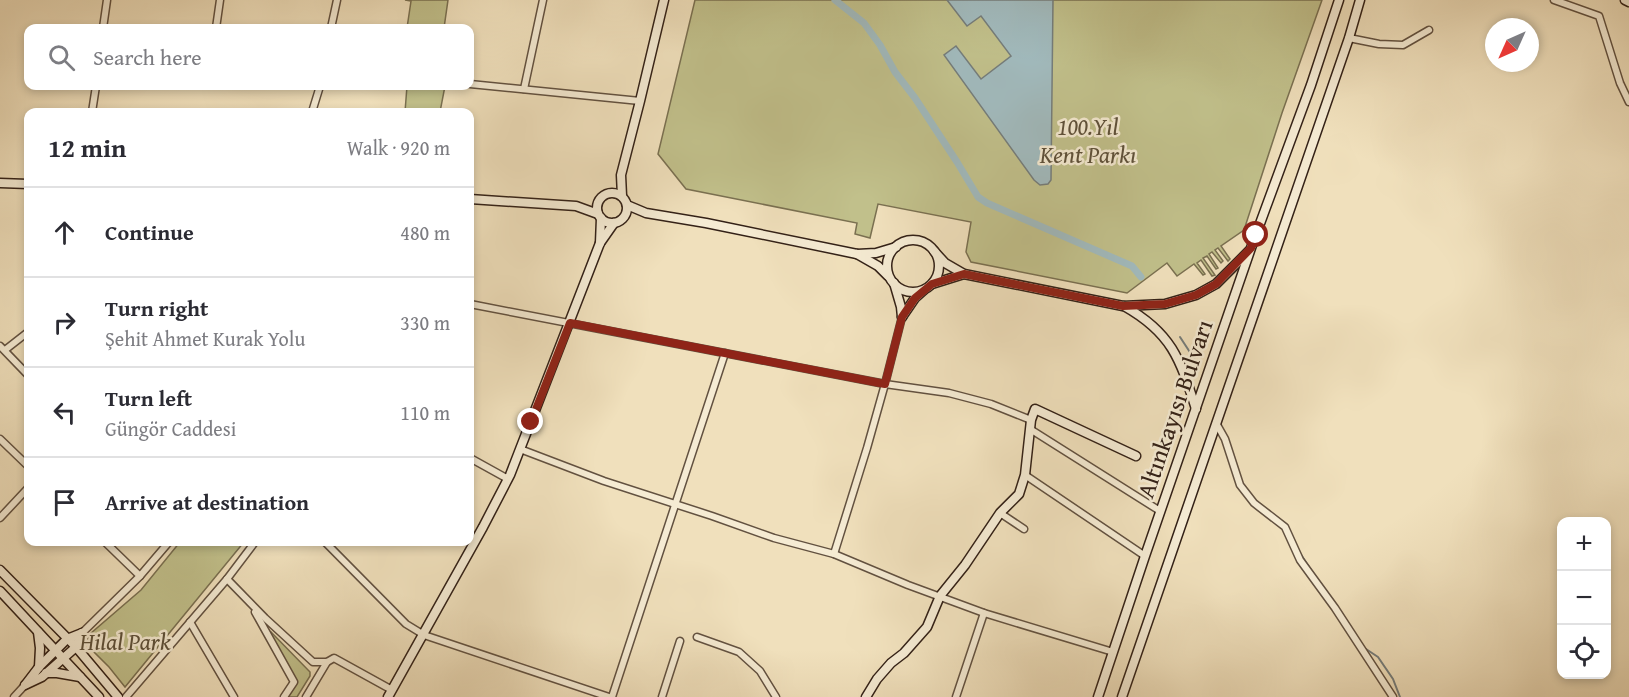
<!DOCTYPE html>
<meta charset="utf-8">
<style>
:root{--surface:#fff;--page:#f2f2f3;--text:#2b2b33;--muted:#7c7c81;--line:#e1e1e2}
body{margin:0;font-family:"Gentium Book Plus",serif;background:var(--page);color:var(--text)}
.controls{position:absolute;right:18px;bottom:18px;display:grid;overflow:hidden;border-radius:12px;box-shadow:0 3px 9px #0003}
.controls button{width:54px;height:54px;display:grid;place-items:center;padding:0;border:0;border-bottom:2px solid var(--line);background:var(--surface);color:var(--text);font:30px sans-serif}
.compass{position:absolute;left:1485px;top:18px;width:54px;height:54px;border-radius:50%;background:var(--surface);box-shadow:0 3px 9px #0003;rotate:225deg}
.stop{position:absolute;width:18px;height:18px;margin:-14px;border:4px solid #8f2418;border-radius:50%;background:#fff}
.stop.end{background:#8f2418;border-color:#fff;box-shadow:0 2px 6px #0008}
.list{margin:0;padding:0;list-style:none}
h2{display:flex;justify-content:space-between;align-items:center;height:78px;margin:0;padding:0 24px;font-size:26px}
h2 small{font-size:20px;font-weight:400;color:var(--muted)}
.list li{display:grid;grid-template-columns:39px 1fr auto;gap:18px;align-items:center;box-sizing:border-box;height:90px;padding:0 24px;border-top:2px solid var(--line)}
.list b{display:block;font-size:22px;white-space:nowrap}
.list p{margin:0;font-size:20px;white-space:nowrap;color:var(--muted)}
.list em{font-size:20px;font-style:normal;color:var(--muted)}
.icon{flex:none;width:33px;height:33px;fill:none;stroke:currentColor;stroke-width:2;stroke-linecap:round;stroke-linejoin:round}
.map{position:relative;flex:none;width:1629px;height:697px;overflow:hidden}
.search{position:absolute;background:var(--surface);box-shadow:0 3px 9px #0003;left:24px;top:24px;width:450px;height:66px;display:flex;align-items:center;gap:15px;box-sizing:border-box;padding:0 21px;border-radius:12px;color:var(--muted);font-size:22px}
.panel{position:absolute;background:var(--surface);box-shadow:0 3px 9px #0003;left:24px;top:108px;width:450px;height:438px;border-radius:12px}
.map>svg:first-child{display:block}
.green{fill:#c1c08b;stroke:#7a7051;stroke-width:1.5}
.water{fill:#a1babd;stroke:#757d7b;stroke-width:1.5}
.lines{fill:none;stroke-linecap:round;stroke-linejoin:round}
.stream{stroke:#757d7b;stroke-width:2}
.canal{stroke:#a1babd;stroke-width:7}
.street-casing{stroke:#625140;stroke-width:9}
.secondary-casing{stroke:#332117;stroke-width:11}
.street{stroke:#f5ebd3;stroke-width:6}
.secondary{stroke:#f5ebd3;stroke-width:8}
.route{stroke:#8f2418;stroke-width:8}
.labels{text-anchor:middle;stroke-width:5;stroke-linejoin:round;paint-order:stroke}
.park-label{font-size:24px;font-style:italic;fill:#5e513a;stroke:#f5ebd3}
.street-label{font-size:24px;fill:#332117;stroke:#f5ebd3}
</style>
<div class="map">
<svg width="1629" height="697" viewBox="0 0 1629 697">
<rect width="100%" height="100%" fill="#f0e0bc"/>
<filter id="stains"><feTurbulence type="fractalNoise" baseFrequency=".00333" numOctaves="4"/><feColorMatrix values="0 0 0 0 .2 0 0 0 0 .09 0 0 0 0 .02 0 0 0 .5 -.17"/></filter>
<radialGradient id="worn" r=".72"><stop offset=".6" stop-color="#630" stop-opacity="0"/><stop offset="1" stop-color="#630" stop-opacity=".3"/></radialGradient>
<g class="green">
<path d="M405 0H448L444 28H407L411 1Z"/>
<path d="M695 0H1322L1282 113 1244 230 1221 246 1230 259 1228 261 1218 248 1215 250 1223 261 1221 263 1212 252 1209 254 1218 268 1216 269 1207 256 1203 258 1215 275 1212 276 1201 260 1197 263 1205 274 1203 275 1194 264 1177 276 1167 263 1127 293 971 262 966 252 971 222 878 204 870 238 855 234 857 223 686 189 658 154Z"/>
<path d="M407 86H445L440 112H405Z"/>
<path d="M180 542H244L125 687 109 667 89 647 87 641 90 634 141 590Z"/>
<path d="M271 632 310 672V676L297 697H282L292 678 268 636Z"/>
</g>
<path class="water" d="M947 0H1053L1051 180 1048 184 1040 185 1034 180 944 55 956 46 981 79 1011 56 981 16 967 26Z"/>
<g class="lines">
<g class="stream">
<path d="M1180 337 1197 363"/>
<path d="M1298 550 1313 573"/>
<path d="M1363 647 1378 657 1393 679 1400 697"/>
</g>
<path class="canal" d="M835 0 864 23 880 45 895 72 915 98 957 162 978 197 987 203 1132 266 1141 277"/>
<g class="street-casing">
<g id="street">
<path d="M1554 0 1599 16 1620 83 1629 102"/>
<path d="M103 28 107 0"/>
<path d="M216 28 220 0"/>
<path d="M331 28 337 0"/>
<path d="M1349 38 1379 44 1403 45 1429 30"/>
<path d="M470 84 640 101"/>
<path d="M524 89 543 0"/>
<path d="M92 112 96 86"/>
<path d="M312 112 320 86"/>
<path d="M470 304 885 384 902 317"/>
<path d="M0 346 28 375"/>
<path d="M5 350 28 332"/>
<path d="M1216 423 1225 439 1240 485 1254 503 1285 527 1300 560 1335 608 1393 697"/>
<path d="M1030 429 1160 511"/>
<path d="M0 439 28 466"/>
<path d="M520 449 604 481 712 516 774 538 834 554 908 585 984 613 1113 652"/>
<path d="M470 458 508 479"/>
<path d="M1025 475 1145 556"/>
<path d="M1000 513 1024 529"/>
<path d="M0 518 28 488"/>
<path d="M105 542 140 576"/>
<path d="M325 542 406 624 424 635 609 697"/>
<path d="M834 554 867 448 885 384 949 393 991 404 1031 420"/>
<path d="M227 579 265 618 313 662H327L334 658 392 690"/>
<path d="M255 612 294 682 284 697"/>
<path d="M190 622 234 697"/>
<path d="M82 633 140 576 169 542"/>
<path d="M697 637 739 652 760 671 776 697"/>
<path d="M14 697 25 685"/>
<path d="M126 697 227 579 255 542"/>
<path d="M306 697 327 662"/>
<path d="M612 697 725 353"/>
<path d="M662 697 680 641"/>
<path d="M956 697 984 613"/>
</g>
</g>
<g class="secondary-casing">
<g id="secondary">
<path d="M1625 0 1629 2"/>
<path d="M0 183 28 184"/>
<circle cx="612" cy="208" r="15"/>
<path d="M622 196 621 175 640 101 664 0"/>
<path d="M470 199 576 206 598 214"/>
<path d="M627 205 646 213 706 223 857 254 876 253 896 247"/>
<circle cx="913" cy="266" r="26"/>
<path d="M600 243 601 218"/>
<path d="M934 251 945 263 964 274 1123 306 1165 304 1196 295 1216 284 1249 251"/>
<path d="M857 254 878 266 888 276"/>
<path d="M894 283 901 307 902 317"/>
<path d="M932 284 964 274"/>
<path d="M1124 306C1172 333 1180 359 1196 409"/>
<path d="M902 317 915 298 924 290"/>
<path d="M0 570 76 647 118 697"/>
<path d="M0 591 99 697"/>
<path d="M38 632 40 648 39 667"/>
<path d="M46 673H57L80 677"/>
<path d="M26 684 39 667 67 639 82 633"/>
<path d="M25 685 42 677 76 647 82 633"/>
<path d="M388 697 483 527 510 475 600 243 614 223"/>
<path d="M866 697 877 679 891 663 904 653 927 627 940 596 965 565 1000 513 1019 494 1025 475 1031 420 1035 409 1136 456"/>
<path d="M1098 697 1145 556 1251 248 1311 85 1339 0"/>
<path d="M1122 697 1349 38 1360 0"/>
</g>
</g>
<use href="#street" class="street"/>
<use href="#secondary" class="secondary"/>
</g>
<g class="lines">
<path class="route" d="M531 422 570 323 885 384 902 317 915 298 932 284 964 274 1123 306 1165 304 1196 295 1216 284 1251 248 1256 235"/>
</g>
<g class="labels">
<g class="park-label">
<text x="1088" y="135">100.Yıl<tspan x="1088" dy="28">Kent Parkı</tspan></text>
<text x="125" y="650">Hilal Park</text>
</g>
<g class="street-label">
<text transform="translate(1175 409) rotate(-71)" y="8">Altınkayısı Bulvarı</text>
</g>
</g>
<rect width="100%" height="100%" filter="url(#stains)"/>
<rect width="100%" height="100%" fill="url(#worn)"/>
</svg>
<div class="controls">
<button>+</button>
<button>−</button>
<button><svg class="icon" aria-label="locate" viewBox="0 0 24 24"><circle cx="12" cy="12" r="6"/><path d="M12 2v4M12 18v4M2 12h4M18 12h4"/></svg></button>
</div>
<svg class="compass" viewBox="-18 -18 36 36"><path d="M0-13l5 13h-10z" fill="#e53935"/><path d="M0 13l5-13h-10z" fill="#7c7c81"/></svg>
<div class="stop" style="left:1256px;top:235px"></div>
<div class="stop end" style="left:531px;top:422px"></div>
<div class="search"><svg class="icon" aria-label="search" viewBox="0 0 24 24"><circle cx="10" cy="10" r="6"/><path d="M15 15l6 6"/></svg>Search here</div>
<section class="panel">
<h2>12 min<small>Walk · 920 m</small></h2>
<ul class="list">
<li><svg class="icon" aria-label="ahead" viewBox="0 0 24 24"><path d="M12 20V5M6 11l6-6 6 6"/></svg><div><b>Continue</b></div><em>480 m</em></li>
<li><svg class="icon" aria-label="right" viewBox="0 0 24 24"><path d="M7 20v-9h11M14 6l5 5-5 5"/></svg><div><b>Turn right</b><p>Şehit Ahmet Kurak Yolu</p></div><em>330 m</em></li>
<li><svg class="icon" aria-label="left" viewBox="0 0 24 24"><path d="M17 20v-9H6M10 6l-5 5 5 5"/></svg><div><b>Turn left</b><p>Güngör Caddesi</p></div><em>110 m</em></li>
<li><svg class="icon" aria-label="arrive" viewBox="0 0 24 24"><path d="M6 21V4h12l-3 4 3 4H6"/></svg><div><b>Arrive at destination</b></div></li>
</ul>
</section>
</div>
